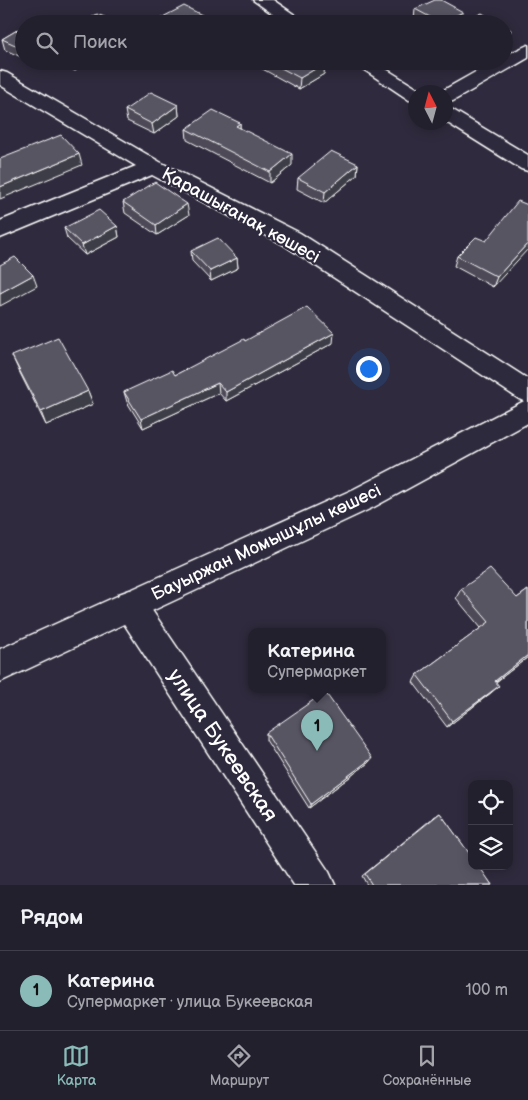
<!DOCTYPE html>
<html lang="ru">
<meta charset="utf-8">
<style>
:root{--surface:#23202e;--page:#2f2d3a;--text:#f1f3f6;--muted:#a3a3aa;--line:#403e4a;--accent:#8bbbb9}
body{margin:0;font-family:"Balsamiq Sans",sans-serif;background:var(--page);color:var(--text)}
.controls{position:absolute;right:15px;bottom:15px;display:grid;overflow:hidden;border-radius:10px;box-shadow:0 2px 12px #0003}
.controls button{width:45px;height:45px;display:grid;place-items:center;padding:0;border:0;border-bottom:1px solid var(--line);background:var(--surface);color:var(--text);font:25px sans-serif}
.compass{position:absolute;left:408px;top:85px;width:45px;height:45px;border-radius:50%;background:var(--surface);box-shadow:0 2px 12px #0003;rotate:354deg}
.you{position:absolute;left:368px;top:368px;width:18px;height:18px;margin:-12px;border:4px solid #fff;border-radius:50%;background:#1a73e8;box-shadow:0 0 0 8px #1a73e833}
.badge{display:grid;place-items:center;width:32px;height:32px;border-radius:50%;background:var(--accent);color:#111;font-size:16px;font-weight:700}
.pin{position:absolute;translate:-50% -41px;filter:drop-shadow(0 1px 2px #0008)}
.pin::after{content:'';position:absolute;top:26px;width:18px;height:15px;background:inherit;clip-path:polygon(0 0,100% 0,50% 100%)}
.popup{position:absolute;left:248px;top:628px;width:138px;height:65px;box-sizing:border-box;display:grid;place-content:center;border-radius:10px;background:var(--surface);filter:drop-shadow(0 1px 4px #0005);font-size:16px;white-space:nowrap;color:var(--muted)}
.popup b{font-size:19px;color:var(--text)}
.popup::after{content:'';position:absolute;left:50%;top:100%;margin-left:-10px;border:10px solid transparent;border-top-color:var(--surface)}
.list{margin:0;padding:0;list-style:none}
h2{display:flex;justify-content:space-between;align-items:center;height:65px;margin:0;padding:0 20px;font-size:21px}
h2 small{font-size:16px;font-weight:400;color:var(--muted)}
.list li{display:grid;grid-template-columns:32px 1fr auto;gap:15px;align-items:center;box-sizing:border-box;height:80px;padding:0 20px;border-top:1px solid var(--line)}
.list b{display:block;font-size:19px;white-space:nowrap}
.list p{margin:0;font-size:16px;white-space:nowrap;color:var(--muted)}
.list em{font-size:16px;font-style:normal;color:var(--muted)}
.icon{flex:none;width:28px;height:28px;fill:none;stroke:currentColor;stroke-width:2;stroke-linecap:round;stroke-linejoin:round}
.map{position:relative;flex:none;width:528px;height:885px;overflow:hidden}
.search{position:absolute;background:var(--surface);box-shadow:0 2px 12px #0003;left:15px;right:15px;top:15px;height:55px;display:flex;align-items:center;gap:12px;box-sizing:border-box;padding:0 18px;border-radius:28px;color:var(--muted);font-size:19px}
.sheet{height:145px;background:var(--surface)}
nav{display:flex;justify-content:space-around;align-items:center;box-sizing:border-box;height:70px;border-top:1px solid var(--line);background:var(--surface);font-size:14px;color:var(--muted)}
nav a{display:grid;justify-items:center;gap:2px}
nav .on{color:var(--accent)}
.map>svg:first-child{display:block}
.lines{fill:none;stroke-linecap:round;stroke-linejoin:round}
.minor-casing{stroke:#fff;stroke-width:3}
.tertiary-casing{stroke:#fff;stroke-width:3}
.minor{fill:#2f2a3d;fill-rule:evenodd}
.tertiary{fill:#2f2a3d;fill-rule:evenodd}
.wall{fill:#4d4956;stroke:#fff}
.shaded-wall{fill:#3e3c46;stroke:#fff}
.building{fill:#595564;stroke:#fff}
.labels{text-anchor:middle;stroke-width:4.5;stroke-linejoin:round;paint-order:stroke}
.street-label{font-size:18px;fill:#fff;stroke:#2f2a3d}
.near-street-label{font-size:21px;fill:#fff;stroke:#2f2a3d}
</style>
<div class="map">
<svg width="528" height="885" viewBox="0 0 528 885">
<rect width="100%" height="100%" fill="#2f2a3d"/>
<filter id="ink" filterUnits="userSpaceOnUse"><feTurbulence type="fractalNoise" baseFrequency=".02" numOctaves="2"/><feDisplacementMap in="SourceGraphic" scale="10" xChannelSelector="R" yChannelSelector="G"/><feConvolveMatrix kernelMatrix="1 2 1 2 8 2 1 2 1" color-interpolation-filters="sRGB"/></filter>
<g filter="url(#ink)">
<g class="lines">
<g class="minor-casing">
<g id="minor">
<path d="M528 45V58L453 101 446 103V92H440L495 61H504V56Z"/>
<path d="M0 71 7 73 160 162 300 233 528 379V403L519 399 284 245 152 175 0 238V221L136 166 0 85Z"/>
<path d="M130 590 141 594 329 872 335 885H294L119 616 114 605 119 594Z"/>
</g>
</g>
<g class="tertiary-casing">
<g id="tertiary">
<path d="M253 0H273L308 24H287Z"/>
<path d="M351 61H373L423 92H416V102L409 100Z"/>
<path d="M446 108 453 110 528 155V171L521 169 446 122Z"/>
<path d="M528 399V423L374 507 0 682V649L354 489Z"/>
</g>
</g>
<use href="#minor" class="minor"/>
<use href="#tertiary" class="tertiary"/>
</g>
<g class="wall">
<path d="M415 9 463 12 461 23 500 24H420L414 20Z"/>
<path d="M24 26V58L5 50 2 39Z"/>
<path d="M30 61H46L40 66Z"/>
<path d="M56 61H89L75 71Z"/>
<path d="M248 61H321L324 74 299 89Z"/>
<path d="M178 105 179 116 154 134 127 121 125 110Z"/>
<path d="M240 123V128L292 165 270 183 187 140 186 129Z"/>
<path d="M358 164 357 175 324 203 297 189 298 178Z"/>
<path d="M123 202 189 215 157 235 125 213Z"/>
<path d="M528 205 493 287 454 266 457 256 486 241Z"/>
<path d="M117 226 119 237 85 255 67 238 64 228Z"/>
<path d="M191 251 237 258 238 268 211 281 192 261Z"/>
<path d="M245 341 333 343 226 401 219 393 143 428 127 402 124 392 175 375Z"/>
<path d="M12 356 88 391 93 404 46 425 18 369Z"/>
<path d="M461 589 517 598 528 590V657L496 682 492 692 447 727 413 682 417 675 481 628 456 598Z"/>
<path d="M266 733 372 758 368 763 309 808 266 740Z"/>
<path d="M440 813 492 885H367L362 876 434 817Z"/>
</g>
<g class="shaded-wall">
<path d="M463 12 461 23 459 24H441Z"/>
<path d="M511 30 508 41 504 43V33Z"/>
<path d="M39 61H46L40 66Z"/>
<path d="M72 61H89L75 71Z"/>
<path d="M325 63 324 74 299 89 300 78Z"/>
<path d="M178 105 179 116 154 134 152 124Z"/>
<path d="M240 123V134L236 126Z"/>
<path d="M79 154 82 165 0 199V187Z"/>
<path d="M292 154V165L270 183V172Z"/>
<path d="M358 164 357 175 324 203 325 192Z"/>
<path d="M187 204 189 215 157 235 156 225Z"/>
<path d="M117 226 119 237 85 255 82 245Z"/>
<path d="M528 243V249L493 287 497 277Z"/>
<path d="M237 258 238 268 211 281 210 271Z"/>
<path d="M33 275 37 286 0 306V293Z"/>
<path d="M334 333 333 343 226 401V392Z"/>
<path d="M218 383 219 393 143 428 141 419Z"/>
<path d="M88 391 93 404 46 425 41 412Z"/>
<path d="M528 655V657L488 688 495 681Z"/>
<path d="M499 686 492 692 447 727 452 721Z"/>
<path d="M372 758 368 763 309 808 311 804Z"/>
</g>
<g class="building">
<path d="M435 0H441L463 12 441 23 415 9Z"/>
<path d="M184 6 214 21 208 24H157L153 22Z"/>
<path d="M482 13 500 24H459Z"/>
<path d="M97 14 122 24H81Z"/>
<path d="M242 20 250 24H234Z"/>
<path d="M24 26V49L2 39Z"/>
<path d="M504 26 511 30 504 33Z"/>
<path d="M268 61H321L325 63 300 78Z"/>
<path d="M151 92 178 105 152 124 125 110Z"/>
<path d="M213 110 240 123 236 126 292 154 270 172 186 129Z"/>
<path d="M61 135 79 154 0 187V159Z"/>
<path d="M331 151 358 164 325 192 298 178Z"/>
<path d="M155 182 187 204 156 225 123 202Z"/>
<path d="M518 201 528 205V243L497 277 457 256 476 237 486 241Z"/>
<path d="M99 210 117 226 82 245 64 228Z"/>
<path d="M218 238 237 258 210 271 191 251Z"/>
<path d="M15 257 33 275 0 293V265Z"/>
<path d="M307 307 334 333 226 392 218 383 141 419 124 392 172 370 175 375 244 339 245 341Z"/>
<path d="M58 337 88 391 41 412 12 356Z"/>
<path d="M490 569 517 598 528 590V655L495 681 499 686 452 721 417 675 489 622 461 589Z"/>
<path d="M325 692 372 758 311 804 266 733Z"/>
<path d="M440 813 472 857V866H479L492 885H372L365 874Z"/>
</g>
</g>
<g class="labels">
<g class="street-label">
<text transform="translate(241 215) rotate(29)" y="6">Қарашығанақ көшесі</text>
<text transform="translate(266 542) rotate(-25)" y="6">Бауыржан Момышұлы көшесі</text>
</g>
<g class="near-street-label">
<text transform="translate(223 745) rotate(56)" y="7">улица Букеевская</text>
</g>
</g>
</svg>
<div class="controls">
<button><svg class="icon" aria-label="locate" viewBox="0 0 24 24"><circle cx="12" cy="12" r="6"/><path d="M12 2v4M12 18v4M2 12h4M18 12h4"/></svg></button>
<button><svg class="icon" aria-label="layers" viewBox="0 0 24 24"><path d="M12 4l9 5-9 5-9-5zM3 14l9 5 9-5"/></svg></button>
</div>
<svg class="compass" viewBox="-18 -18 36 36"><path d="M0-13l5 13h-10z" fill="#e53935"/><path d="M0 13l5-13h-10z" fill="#a3a3aa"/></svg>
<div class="you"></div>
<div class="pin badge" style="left:317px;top:751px">1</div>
<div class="popup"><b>Катерина</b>Супермаркет</div>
<div class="search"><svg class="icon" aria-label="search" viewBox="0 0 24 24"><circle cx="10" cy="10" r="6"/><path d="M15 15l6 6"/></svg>Поиск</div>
</div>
<section class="sheet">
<h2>Рядом<small></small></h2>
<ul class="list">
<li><span class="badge">1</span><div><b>Катерина</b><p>Супермаркет · улица Букеевская</p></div><em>100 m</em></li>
</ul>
</section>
<nav>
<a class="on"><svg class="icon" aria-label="map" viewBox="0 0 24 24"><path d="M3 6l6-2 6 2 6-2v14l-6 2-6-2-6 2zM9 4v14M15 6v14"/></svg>Карта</a>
<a><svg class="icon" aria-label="directions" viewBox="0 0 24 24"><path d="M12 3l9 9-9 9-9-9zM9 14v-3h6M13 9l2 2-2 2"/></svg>Маршрут</a>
<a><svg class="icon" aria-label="saved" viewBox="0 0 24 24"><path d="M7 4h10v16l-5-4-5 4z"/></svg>Сохранённые</a>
</nav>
